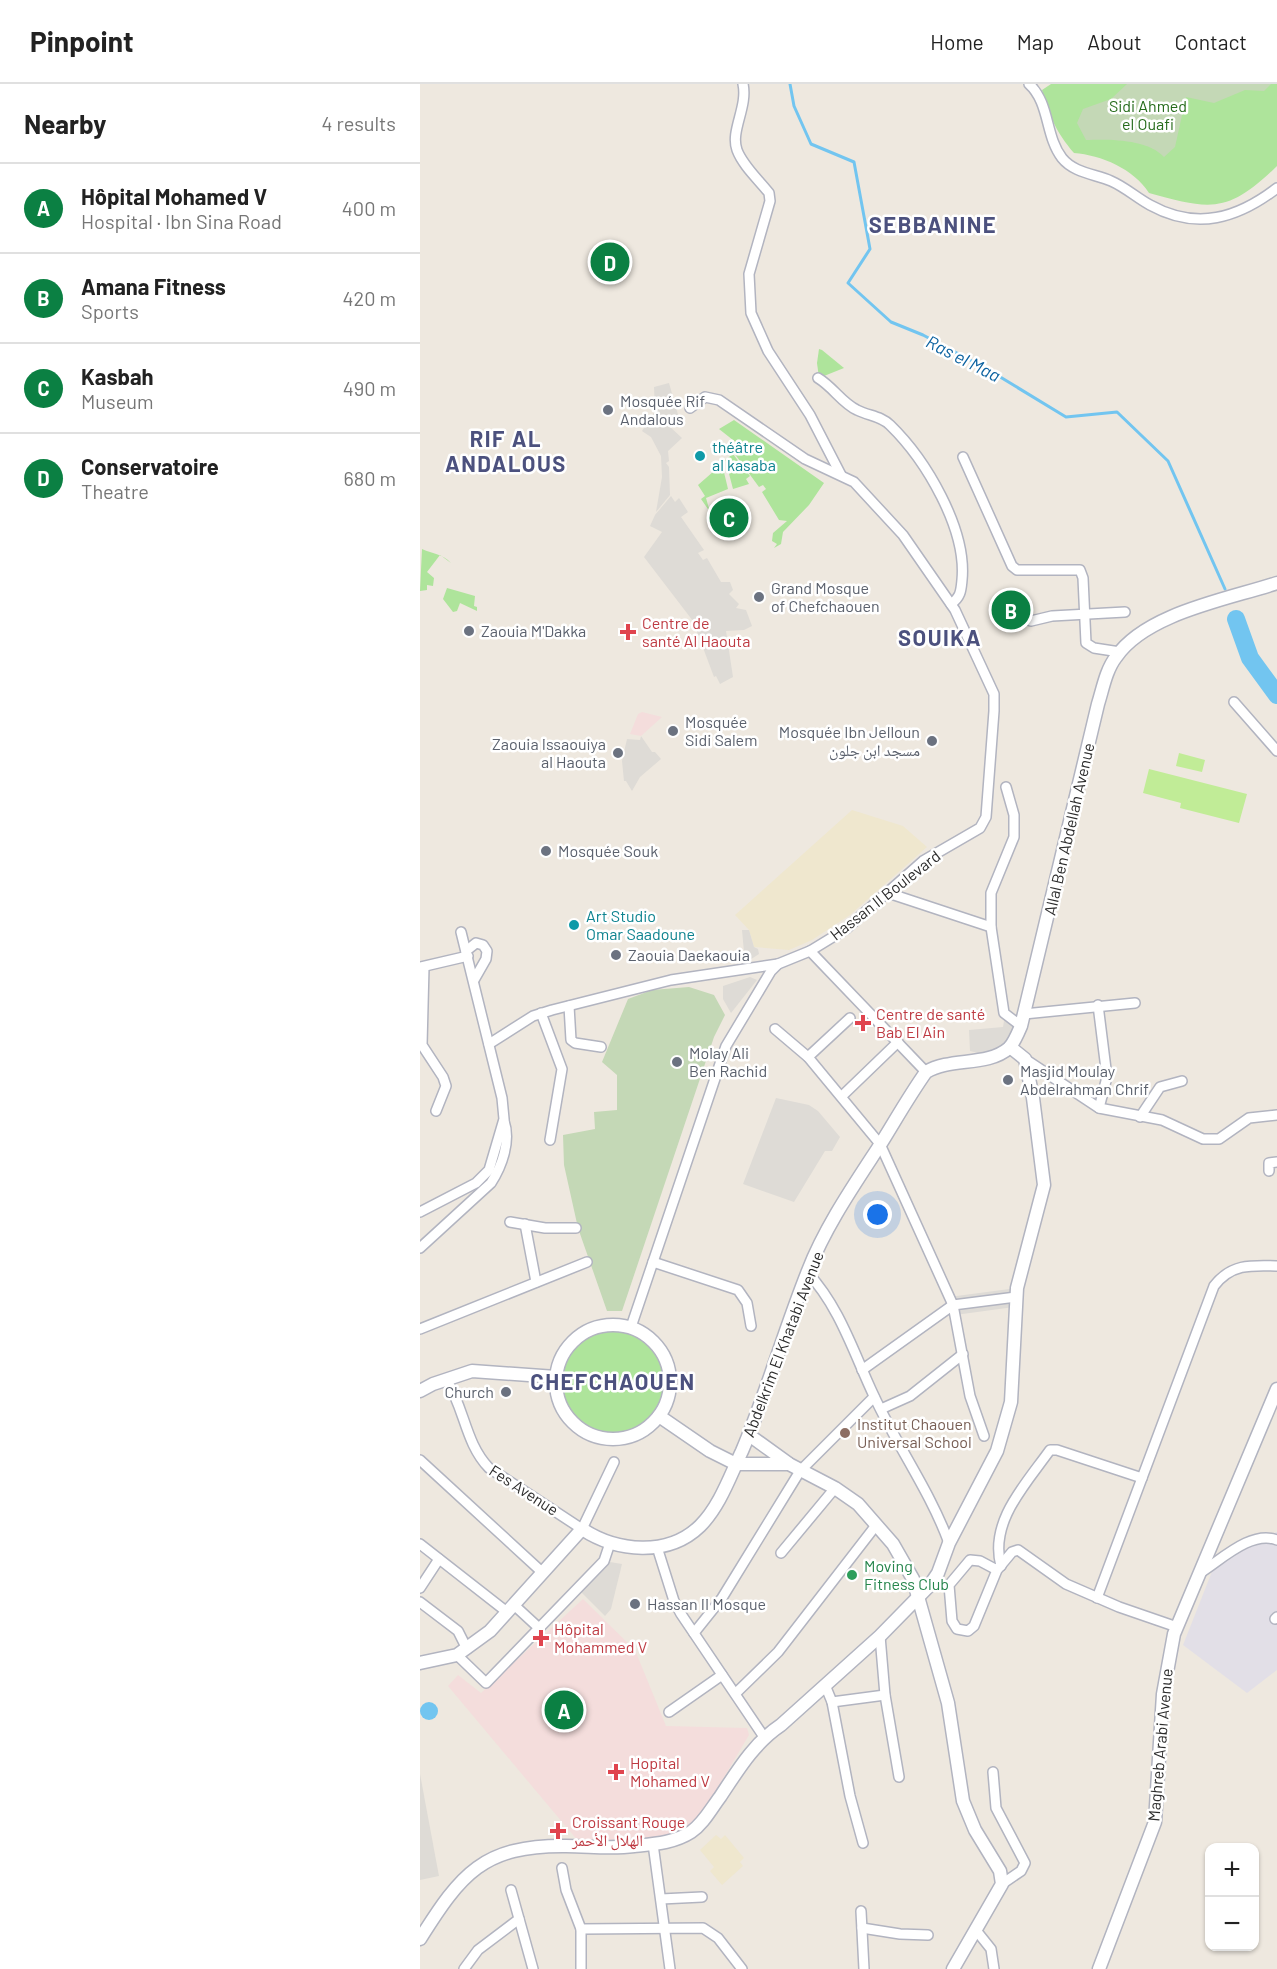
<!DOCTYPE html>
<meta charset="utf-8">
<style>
:root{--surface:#fff;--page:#f6f6f6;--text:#222;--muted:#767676;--line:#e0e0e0;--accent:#0b8043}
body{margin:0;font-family:Barlow,"Noto Naskh Arabic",sans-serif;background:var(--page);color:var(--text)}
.controls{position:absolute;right:18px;bottom:18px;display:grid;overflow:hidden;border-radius:12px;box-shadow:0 2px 4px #0004}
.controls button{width:54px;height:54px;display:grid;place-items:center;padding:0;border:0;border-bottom:2px solid var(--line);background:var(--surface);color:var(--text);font:30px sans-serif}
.you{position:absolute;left:458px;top:1131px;width:21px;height:21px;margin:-15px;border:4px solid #fff;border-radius:50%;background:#1a73e8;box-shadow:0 0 0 9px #1a73e833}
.badge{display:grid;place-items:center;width:39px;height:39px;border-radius:50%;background:var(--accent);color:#fff;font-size:20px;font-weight:700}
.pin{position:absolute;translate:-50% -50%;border:3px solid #fff;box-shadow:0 2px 6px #0006}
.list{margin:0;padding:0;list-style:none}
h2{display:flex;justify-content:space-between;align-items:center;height:78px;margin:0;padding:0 24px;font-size:26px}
h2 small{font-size:20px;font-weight:400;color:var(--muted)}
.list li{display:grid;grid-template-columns:39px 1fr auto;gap:18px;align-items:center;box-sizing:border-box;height:90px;padding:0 24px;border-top:2px solid var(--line)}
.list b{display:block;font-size:22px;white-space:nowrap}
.list p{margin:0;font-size:20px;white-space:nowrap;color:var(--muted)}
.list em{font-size:20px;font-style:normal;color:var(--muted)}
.map{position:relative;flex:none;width:857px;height:1885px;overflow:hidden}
header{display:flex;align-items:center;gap:36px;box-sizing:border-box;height:84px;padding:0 30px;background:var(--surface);border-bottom:2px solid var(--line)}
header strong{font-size:28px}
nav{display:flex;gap:33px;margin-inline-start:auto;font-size:21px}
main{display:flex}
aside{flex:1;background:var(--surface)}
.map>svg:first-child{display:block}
.industrial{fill:#e2dfe7}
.education{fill:#efe7ce}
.medical{fill:#f4dddc}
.green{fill:#aee49b}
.cemetery{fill:#c4d8b6}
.pitch{fill:#c1ec97}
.plaza{fill:#dedbd6}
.water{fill:#72c5f0}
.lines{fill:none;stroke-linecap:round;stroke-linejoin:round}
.stream{stroke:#72c5f0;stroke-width:3}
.river{stroke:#72c5f0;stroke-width:18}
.street-casing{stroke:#b2b4c0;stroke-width:12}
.secondary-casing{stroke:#b2b4c0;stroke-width:15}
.street{stroke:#fff;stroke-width:9}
.secondary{stroke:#fff;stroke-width:12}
.worship-dot{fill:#6b7280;stroke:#fff;stroke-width:2}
.culture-dot{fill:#0f9aa8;stroke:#fff;stroke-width:2}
.health-dot{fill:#e0444e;stroke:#fff;stroke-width:2}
.education-dot{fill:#8d6e63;stroke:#fff;stroke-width:2}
.leisure-dot{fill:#2e9e5b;stroke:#fff;stroke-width:2}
.labels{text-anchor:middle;stroke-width:5;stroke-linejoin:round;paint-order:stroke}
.park-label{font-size:16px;fill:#256b1a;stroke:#fff}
.worship-label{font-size:16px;fill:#5b616d;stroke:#fff;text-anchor:start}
.culture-label{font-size:16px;fill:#0d838f;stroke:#fff;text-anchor:start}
.health-label{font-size:16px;fill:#be3a42;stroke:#fff;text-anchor:start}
.street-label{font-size:16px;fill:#2c2c2c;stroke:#fff}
.education-label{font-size:16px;fill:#785e54;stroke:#fff;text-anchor:start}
.leisure-label{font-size:16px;fill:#27864d;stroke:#fff;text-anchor:start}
.water-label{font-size:18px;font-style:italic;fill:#0c62a0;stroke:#fff}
.district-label{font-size:22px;font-weight:bold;letter-spacing:1.5px;fill:#4c517e;stroke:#fff}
</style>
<header>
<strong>Pinpoint</strong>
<nav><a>Home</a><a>Map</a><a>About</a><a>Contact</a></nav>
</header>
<main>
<aside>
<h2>Nearby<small>4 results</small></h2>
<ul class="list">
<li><span class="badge">A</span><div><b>Hôpital Mohamed V</b><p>Hospital · Ibn Sina Road</p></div><em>400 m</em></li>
<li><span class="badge">B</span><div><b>Amana Fitness</b><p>Sports</p></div><em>420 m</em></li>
<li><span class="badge">C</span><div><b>Kasbah</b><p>Museum</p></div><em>490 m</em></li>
<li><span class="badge">D</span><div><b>Conservatoire</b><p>Theatre</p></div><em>680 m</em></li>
</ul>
</aside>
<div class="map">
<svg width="857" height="1885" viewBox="0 0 857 1885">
<rect width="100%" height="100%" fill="#eee8df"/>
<path class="industrial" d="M857 1448V1586L827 1609 763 1561 793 1485 827 1459Z"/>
<g class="education">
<path d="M432 726 483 742 507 763 430 831 392 856 369 866 334 863 329 846 315 831Z"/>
<path d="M296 1751 301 1755 305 1751 324 1774 320 1778 323 1782 302 1801 290 1787 294 1783 280 1766Z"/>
</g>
<g class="medical">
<path d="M222 628 242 633 221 652 210 650 218 630Z"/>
<path d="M163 1515 215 1566 246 1642 327 1644 329 1651 290 1717 266 1746 223 1758 193 1760 158 1757 28 1602 38 1591 61 1609Z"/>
</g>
<g class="green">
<path d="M631 0H857V82C808 130 791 126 729 109 714 85 681 71 654 69 636 48 630 33 622 6Z"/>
<path d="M399 265 402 266 424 284 399 294 397 279Z"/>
<path d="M314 336 404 399 389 421 363 448 361 460 354 464 357 460 352 457 353 449 367 437 359 436 342 408 346 405 343 401 339 403 314 369 318 360 299 345Z"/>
<path d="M313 370 330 392 326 395 329 400 313 405 308 386 311 384 305 376Z"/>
<path d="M302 380 308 405 286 414 290 428 281 415 285 412 278 401Z"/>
<path d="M2 465C13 470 23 470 31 479L20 471 7 488 14 494 13 502 7 501V506L0 507Z"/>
<path d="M27 504 55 512 54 522 57 523V527L40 519 37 527 33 528 23 515Z"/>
<circle cx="193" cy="1298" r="52"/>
</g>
<g class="cemetery">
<path d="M707 0H851L844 7 825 6 794 19 766 13 755 63 744 73C728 55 689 55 666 56L657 39 663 25 691 15Z"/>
<path d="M269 903 294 911 305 931 294 953 202 1227H187L158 1144 144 1081 143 1051 175 1045 174 1028 197 1026V991L182 978 208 915 232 906Z"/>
</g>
<g class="pitch">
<path d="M759 669 785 676 782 688 756 682Z"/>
<path d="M729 685 827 710 819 739 760 724 761 719 723 709Z"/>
</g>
<g class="plaza">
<path d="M249 299 259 334 249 342 262 354 248 367 249 377 246 379 249 383 250 411 236 428 242 393 241 372 231 353 222 347 235 327 234 303Z"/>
<path d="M251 412 255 418 259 414 268 428 261 433 284 466 278 469 283 476 287 474 301 498H310L313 506 309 510 319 520 316 524 326 526 332 542 324 546 306 547 313 593 300 600 296 592 294 593 273 537 224 473 242 448 230 442 235 431Z"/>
<path d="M221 652 232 668H235L241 675 220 693 212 707 206 697H204L202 677 207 655 220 656Z"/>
<path d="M322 846H329L334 863 338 865 339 870 325 879Z"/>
<path d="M330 893 337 896 311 929 303 915V902Z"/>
<path d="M584 937 595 941 585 962 566 971 550 967 549 946 583 943Z"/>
<path d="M356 1014 389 1021 398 1027 420 1053 412 1067H405L374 1118 323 1100Z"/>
<path d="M597 1204 594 1223 535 1231 529 1213Z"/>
<path d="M184 1477 202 1480 191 1525 185 1532 157 1504Z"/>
<path d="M0 1690 19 1792 0 1796Z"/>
</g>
<circle class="water" cx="9" cy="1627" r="9"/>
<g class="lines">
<path class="stream" d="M370 0 374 22 391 60 434 78 450 165 428 199 471 238 503 251 567 285 646 333 697 328 748 377 805 505"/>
<path class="river" d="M816 535 830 574 857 611"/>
<g class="street-casing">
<g id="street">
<path d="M323 0C328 23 310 47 317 66 323 82 339 96 349 109L350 117 329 190 331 229 348 267 390 331 421 391"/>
<path d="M609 0C630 19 625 52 642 74 654 89 675 90 691 97 705 103 717 114 730 121 777 147 818 134 857 104"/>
<path d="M398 294C413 303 422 319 437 326 449 332 461 332 470 341 506 376 547 445 542 496 541 506 541 513 531 520"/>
<path d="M543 373 592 482 597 486H660L663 494 666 559 674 564 700 568"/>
<path d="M592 517 604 534 611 537 632 532 705 528"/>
<path d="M814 618 857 667"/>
<path d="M586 703 594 731V753L571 809V843L584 929 601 942"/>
<path d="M468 809 571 843"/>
<path d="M46 867 56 859 63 861 67 867 66 875 54 896"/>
<path d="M390 867 506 988"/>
<path d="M1 883 48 872"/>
<path d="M4 883 2 961 23 993 26 1002 16 1027"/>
<path d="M678 921 687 993 679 1024"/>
<path d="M149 922 151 956 155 959 181 963"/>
<path d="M121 929 142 985 130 1056"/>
<path d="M604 930 715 919"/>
<path d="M355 945 388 973 460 1060 533 1221 550 1312 564 1352"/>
<path d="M69 960 113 932 132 926 251 896 358 880"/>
<path d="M388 973 430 934"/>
<path d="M605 975 679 1024 742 1036 783 1055H799L829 1034 857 1031"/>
<path d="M422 1012 478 958"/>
<path d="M720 1033 740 1003 762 997"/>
<path d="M849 1087V1079L857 1078"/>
<path d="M0 1128 56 1099 69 1086 84 1035 82 1014 41 848"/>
<path d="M90 1138 125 1144H156"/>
<path d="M105 1140 116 1198"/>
<path d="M0 1164 71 1099C82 1082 91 1057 84 1037"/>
<path d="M233 1178 318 1206 327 1219 331 1242"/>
<path d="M387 1188C420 1223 434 1270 454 1312 477 1362 510 1407 529 1459"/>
<path d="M211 1243 306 962 351 887 358 880 390 867 426 845 503 777 560 744 566 733 574 627V610L535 526 483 451 434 398 385 375 299 316 285 313 270 324"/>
<path d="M0 1245 167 1178"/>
<path d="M442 1286 533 1221 596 1213"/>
<path d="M26 1295C45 1325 45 1359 69 1384L162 1445 194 1378"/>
<path d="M461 1325 490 1312 543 1270"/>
<path d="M0 1376 123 1489"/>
<path d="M0 1460 87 1528"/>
<path d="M237 1463 254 1517 261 1530 344 1653"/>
<path d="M361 1469 415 1404"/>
<path d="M581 1482C569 1438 605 1401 630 1366H637L722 1394"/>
<path d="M577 1486 554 1542 548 1547 537 1545 532 1537 529 1501 550 1476 560 1477 577 1486 592 1468 598 1466 646 1500 699 1523 757 1543"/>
<path d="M780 1489C801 1476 831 1446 857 1456"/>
<path d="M0 1504 19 1475"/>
<path d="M677 1514 794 1202C811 1180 830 1181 857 1182"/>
<path d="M0 1518 38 1547 47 1565"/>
<path d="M94 1521 119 1544"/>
<path d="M855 1535 857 1533"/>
<path d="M274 1549 302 1514 380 1387 454 1313"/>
<path d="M460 1552 465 1611 479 1693"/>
<path d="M37 1571 66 1599 184 1477 190 1459"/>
<path d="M405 1601 412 1618 430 1712 443 1759"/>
<path d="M316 1609 358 1568 457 1440"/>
<path d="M412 1618 465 1611"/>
<path d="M249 1628 302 1591"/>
<path d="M573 1688 576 1724 605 1779 601 1787 582 1800"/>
<path d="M233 1760 250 1885"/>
<path d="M142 1784 146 1806 161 1845V1885"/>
<path d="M91 1806 113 1885"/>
<path d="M241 1815 282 1813"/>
<path d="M441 1827 444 1885"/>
<path d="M442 1844 480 1850 508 1851"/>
<path d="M161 1845 283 1844 298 1854 322 1885"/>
<path d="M555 1845 571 1865 574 1885"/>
<path d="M44 1885 58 1866 99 1835"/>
</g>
</g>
<g class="secondary-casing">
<g id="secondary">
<circle cx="193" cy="1298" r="57"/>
<path d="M0 1307 13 1300 52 1287 136 1293"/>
<path d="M239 1332 290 1367 316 1380H369L415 1404 438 1420 473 1460 493 1495 528 1619 543 1717 555 1746 580 1787 582 1800 533 1885"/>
<path d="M329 1351 368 1379"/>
<path d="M0 1579 37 1571 70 1547 162 1445C197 1468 248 1473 280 1442 300 1422 310 1392 322 1367 347 1308 364 1247 388 1187 405 1143 434 1101 460 1061 475 1037 489 1012 506 988 531 973 567 983 589 964 594 959 598 949 601 942L678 620C683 604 686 586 696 573 726 529 809 515 857 499"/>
<path d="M0 1855C41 1790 63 1761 146 1762 169 1762 191 1765 214 1762 234 1760 254 1759 271 1748 283 1740 291 1725 300 1713 318 1686 334 1659 361 1641L460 1552 510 1501 518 1489 529 1459 577 1367 591 1318 597 1204 624 1101 613 1014 605 975 590 963"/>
<path d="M679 1885 735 1738 743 1610 754 1550 857 1305"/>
</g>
</g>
<use href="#street" class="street"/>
<use href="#secondary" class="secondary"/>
</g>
<g class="worship-dot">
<circle cx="188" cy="326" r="6"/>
<circle cx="339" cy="513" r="6"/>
<circle cx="49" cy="547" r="6"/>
<circle cx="253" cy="647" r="6"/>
<circle cx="512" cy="657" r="6"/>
<circle cx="198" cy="669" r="6"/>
<circle cx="126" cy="767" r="6"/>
<circle cx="196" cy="871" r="6"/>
<circle cx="257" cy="978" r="6"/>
<circle cx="588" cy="996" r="6"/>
<circle cx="86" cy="1308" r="6"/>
<circle cx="215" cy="1520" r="6"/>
</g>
<g class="culture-dot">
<circle cx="280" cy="372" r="6"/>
<circle cx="154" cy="841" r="6"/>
</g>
<g class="health-dot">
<path d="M205 539h6v6h6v6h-6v6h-6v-6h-6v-6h6z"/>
<path d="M440 930h6v6h6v6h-6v6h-6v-6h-6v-6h6z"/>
<path d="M118 1545h6v6h6v6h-6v6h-6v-6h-6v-6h6z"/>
<path d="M193 1679h6v6h6v6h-6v6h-6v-6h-6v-6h6z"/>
<path d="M135 1738h6v6h6v6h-6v6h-6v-6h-6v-6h6z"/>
</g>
<circle class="education-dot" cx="425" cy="1349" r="6"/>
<circle class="leisure-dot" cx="432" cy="1491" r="6"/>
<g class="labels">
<g class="park-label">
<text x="728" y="28">Sidi Ahmed<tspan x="728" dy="18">el Ouafi</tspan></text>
</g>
<g class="worship-label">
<text x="200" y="323">Mosquée Rif<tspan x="200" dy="18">Andalous</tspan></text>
<text x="351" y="510">Grand Mosque<tspan x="351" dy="18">of Chefchaouen</tspan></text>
<text x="61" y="553">Zaouia M'Dakka</text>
<text x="265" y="644">Mosquée<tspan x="265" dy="18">Sidi Salem</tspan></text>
<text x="500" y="654" text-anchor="end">Mosquée Ibn Jelloun<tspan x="500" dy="18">مسجد ابن جلون</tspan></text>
<text x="186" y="666" text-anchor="end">Zaouia Issaouiya<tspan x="186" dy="18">al Haouta</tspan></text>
<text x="138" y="773">Mosquée Souk</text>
<text x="208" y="877">Zaouia Daekaouia</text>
<text x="269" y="975">Molay Ali<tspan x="269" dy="18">Ben Rachid</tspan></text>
<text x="600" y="993">Masjid Moulay<tspan x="600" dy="18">Abdelrahman Chrif</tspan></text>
<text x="74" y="1314" text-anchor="end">Church</text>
<text x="227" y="1526">Hassan II Mosque</text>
</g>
<g class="culture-label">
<text x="292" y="369">théâtre<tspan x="292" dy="18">al kasaba</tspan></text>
<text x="166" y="838">Art Studio<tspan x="166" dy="18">Omar Saadoune</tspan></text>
</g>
<g class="health-label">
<text x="222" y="545">Centre de<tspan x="222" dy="18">santé Al Haouta</tspan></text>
<text x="456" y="936">Centre de santé<tspan x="456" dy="18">Bab El Ain</tspan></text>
<text x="134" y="1551">Hôpital<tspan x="134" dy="18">Mohammed V</tspan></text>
<text x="210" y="1685">Hopital<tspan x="210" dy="18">Mohamed V</tspan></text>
<text x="152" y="1744">Croissant Rouge<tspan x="152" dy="18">الهلال الأحمر</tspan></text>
</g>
<g class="street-label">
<text transform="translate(649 745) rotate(-77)" y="6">Allal Ben Abdellah Avenue</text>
<text transform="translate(465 811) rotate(-38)" y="6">Hassan II Boulevard</text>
<text transform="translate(363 1260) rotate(-69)" y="6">Abdelkrim El Khatabi Avenue</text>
<text transform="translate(104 1406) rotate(33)" y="6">Fes Avenue</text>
<text transform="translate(740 1661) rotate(-85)" y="6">Maghreb Arabi Avenue</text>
</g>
<g class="education-label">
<text x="437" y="1346">Institut Chaouen<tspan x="437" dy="18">Universal School</tspan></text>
</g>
<g class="leisure-label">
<text x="444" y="1488">Moving<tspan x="444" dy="18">Fitness Club</tspan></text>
</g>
<g class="water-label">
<text transform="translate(543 275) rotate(27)" y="6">Ras el Maa</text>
</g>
<g class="district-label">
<text x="513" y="149">SEBBANINE</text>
<text x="86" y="363">RIF AL<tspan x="86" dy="25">ANDALOUS</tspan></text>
<text x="520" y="562">SOUIKA</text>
<text x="193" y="1306">CHEFCHAOUEN</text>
</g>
</g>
</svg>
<div class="controls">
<button>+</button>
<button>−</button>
</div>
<div class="you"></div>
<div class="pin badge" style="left:144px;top:1626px">A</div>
<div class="pin badge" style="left:591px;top:526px">B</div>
<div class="pin badge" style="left:309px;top:434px">C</div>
<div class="pin badge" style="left:190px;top:178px">D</div>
</div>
</main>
